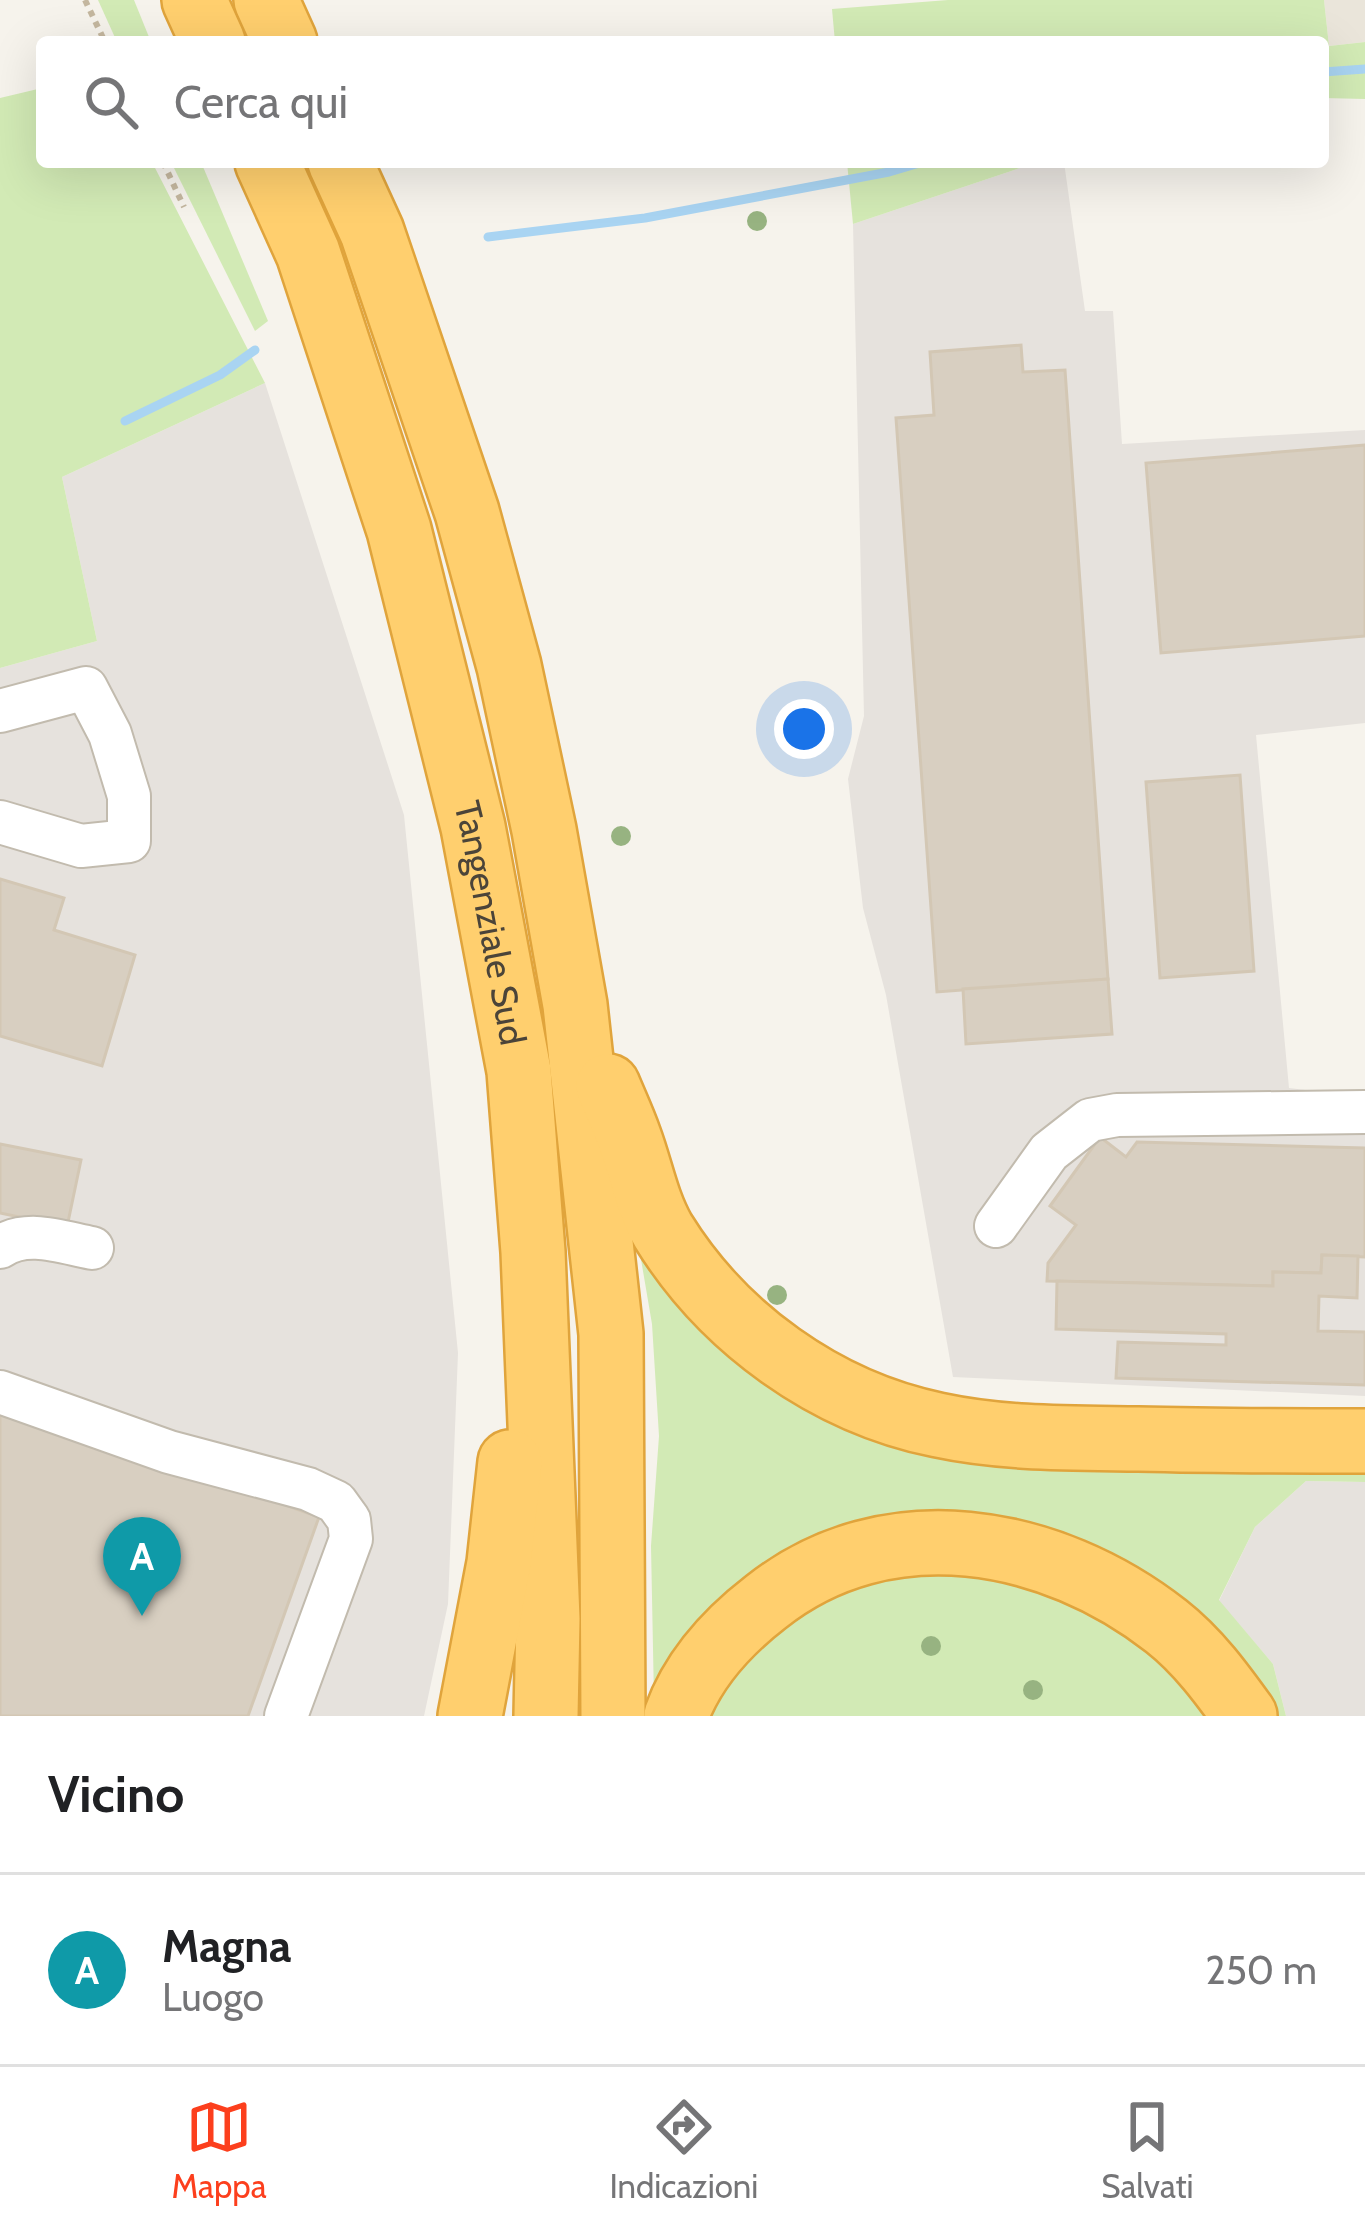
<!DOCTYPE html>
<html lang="it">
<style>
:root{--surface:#fff;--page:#f6f6f6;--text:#202124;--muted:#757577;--line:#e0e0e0;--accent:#fc3f1d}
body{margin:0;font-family:Cabin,sans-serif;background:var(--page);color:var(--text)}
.you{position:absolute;left:804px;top:729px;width:42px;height:42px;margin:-30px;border:9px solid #fff;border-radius:50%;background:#1a73e8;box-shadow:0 0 0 18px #1a73e833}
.badge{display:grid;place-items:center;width:78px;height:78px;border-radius:50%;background:var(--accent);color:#fff;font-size:39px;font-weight:700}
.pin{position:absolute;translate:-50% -99px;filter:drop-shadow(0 3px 6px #0008)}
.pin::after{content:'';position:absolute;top:63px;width:42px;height:36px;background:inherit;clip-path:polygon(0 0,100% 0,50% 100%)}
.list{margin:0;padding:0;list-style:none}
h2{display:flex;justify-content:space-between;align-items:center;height:156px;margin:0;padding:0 48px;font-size:51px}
h2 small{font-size:39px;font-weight:400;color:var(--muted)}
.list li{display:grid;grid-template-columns:78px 1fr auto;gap:36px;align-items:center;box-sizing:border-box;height:192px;padding:0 48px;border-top:3px solid var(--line)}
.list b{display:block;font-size:45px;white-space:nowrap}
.list p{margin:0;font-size:39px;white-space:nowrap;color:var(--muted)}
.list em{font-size:39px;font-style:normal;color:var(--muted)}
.icon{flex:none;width:66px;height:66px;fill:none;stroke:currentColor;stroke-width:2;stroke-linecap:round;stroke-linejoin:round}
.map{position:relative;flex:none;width:1365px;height:1716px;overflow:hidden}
.search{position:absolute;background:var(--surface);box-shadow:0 12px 48px #0002;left:36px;right:36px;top:36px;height:132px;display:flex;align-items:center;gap:30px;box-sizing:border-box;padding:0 42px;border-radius:12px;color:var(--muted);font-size:45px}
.sheet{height:348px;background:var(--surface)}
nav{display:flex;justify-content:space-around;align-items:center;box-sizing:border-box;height:168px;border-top:3px solid var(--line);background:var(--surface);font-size:33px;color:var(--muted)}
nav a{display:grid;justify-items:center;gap:6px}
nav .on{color:var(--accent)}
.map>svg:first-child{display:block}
.residential{fill:#eae5da}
.industrial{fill:#e6e2dd}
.green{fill:#d2eab5}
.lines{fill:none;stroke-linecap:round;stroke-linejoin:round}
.stream{stroke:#a9d4f2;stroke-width:9}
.building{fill:#d8cfc1;stroke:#d3c7b4;stroke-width:3}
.minor-casing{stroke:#c2bbae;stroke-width:46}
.highway-casing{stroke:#e0a43c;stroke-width:68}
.path{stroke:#c4b79f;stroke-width:6;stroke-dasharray:6 6;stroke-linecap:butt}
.minor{stroke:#fff;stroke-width:42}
.highway{stroke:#ffcf6e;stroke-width:63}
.tree{fill:#97b381}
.labels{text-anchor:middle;stroke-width:10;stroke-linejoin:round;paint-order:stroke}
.street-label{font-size:36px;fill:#4b4439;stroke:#fff}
</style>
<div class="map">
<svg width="1365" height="1716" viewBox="0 0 1365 1716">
<rect width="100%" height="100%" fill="#f6f3ec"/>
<path class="residential" d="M1324 0H1365V42L1329 46Z"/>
<g class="industrial">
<path d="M1038 162H1064L1085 311H1113L1122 444 1365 430V723L1256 735 1289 1088 1365 1097V1396L953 1377 886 995 863 908 848 779 864 716 853 224Z"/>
<path d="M265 383 404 815 458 1353 448 1604 424 1716H0V668L97 641 62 477Z"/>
<path d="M1306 1481 1365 1482V1716H1286L1273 1664 1219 1601 1255 1527Z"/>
</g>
<g class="green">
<path d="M98 0H134L151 42H117Z"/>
<path d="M948 0H1324L1329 46 1365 42V99L1323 98V42H835L832 9Z"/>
<path d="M42 88V162H152L265 383 62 477 97 641 0 668V98Z"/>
<path d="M171 162H201L268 321 255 331Z"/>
<path d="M847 162H1038L853 224Z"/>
<path d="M635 1224 810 1396 1365 1458V1482L1306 1481 1255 1527 1219 1600 1273 1664 1286 1716H1264L1234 1668 921 1527 654 1700 651 1546 659 1436 652 1324Z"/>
<path d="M906 1570H968L1042 1585 1131 1631 1213 1716H705L728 1676 774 1629 840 1587Z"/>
</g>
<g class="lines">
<g class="stream">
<path d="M1323 72 1365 69"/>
<path d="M488 237 645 218 889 172 923 162"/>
<path d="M125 421 220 375 255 350"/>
</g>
</g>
<g class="building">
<path d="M1021 345 1023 372 1065 370 1108 979 937 992 896 418 934 415 930 352Z"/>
<path d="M1365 445V636L1161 653 1146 463Z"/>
<path d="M1240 775 1254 971 1160 978 1146 782Z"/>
<path d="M0 879 64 898 54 930 135 955 102 1066 0 1036Z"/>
<path d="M1108 979 1112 1034 966 1044 963 989Z"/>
<path d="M1100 1137 1126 1157 1137 1142 1365 1148V1257L1322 1255 1321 1273 1273 1272V1286L1047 1281 1048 1263 1076 1225 1050 1206Z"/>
<path d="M0 1144 81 1160 67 1227 0 1213Z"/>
<path d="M1322 1255 1358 1256 1357 1298 1319 1296 1318 1331 1365 1332V1385L1116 1378 1118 1342 1226 1345V1334L1056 1329 1057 1281 1273 1286V1272L1321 1273Z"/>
<path d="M0 1404 319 1517 248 1716H0Z"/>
</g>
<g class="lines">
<g class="minor-casing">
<g id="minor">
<path d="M0 711 86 688 110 734 129 796V841L81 846 0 822"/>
<path d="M996 1226 1049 1152 1090 1120 1117 1115 1365 1112"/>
<path d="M0 1247C27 1229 61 1242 92 1248"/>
<path d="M0 1392 169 1452 308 1489 336 1502 349 1520 351 1539 286 1716"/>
</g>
</g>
<g class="highway-casing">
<g id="highway">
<path d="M194 0 213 42"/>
<path d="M266 0 285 42"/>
<path id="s1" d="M267 162 308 253 399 530 473 827 519 1071 533 1252 548 1619 546 1716"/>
<path d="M340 162 372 232 467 512 509 666 544 830 575 1005 611 1334 613 1716"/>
<path d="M608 1086C615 1103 623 1120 629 1137 641 1169 646 1201 663 1231 723 1328 825 1402 938 1425 1003 1439 1071 1438 1138 1439 1213 1441 1289 1441 1365 1441"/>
<path d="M470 1716 499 1563 510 1462"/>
<path d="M676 1716C693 1669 727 1632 766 1602 887 1506 1051 1536 1166 1626 1198 1651 1222 1684 1245 1716"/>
</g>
</g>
<g class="path">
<path d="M85 0 105 42"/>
<path d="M163 162 184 207"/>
</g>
<use href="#minor" class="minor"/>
<use href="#highway" class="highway"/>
</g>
<g class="tree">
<circle cx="757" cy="221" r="10"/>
<circle cx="621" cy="836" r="10"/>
<circle cx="777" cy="1295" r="10"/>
<circle cx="931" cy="1646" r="10"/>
<circle cx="1033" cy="1690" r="10"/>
</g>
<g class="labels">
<g class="street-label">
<text dy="13" stroke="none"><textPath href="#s1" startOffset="795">Tangenziale Sud</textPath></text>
</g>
</g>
</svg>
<div class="you"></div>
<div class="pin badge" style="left:142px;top:1616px;background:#0f9aa8">A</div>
<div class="search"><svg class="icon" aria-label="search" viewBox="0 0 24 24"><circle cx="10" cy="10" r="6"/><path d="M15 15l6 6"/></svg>Cerca qui</div>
</div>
<section class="sheet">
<h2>Vicino<small></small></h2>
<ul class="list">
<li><span class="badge" style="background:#0f9aa8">A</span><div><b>Magna</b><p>Luogo</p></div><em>250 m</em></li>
</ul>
</section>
<nav>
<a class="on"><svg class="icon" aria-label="map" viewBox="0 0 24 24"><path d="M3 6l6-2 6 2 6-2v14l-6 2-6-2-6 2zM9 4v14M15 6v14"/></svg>Mappa</a>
<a><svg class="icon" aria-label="directions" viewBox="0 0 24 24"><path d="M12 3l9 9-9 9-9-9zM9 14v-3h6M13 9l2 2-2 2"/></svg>Indicazioni</a>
<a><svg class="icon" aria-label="saved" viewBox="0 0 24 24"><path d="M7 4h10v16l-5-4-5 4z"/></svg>Salvati</a>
</nav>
